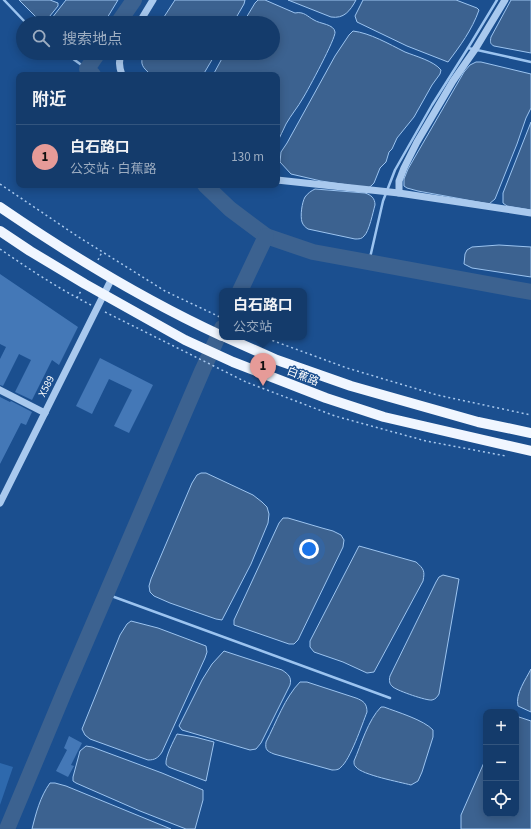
<!DOCTYPE html>
<html lang="zh">
<meta charset="utf-8">
<style>
:root{--surface:#143b6b;--page:#1d4271;--text:#f1f3f6;--muted:#9dadc1;--line:#33557e;--accent:#e69b98}
body{margin:0;font-family:"Source Sans 3","Noto Sans SC",sans-serif;background:var(--page);color:var(--text)}
.controls{position:absolute;right:12px;bottom:12px;display:grid;overflow:hidden;border-radius:8px;box-shadow:0 2px 10px #0003}
.controls button{width:36px;height:36px;display:grid;place-items:center;padding:0;border:0;border-bottom:1px solid var(--line);background:var(--surface);color:var(--text);font:20px sans-serif}
.you{position:absolute;left:309px;top:549px;width:14px;height:14px;margin:-10px;border:3px solid #fff;border-radius:50%;background:#1a73e8;box-shadow:0 0 0 6px #1a73e833}
.badge{display:grid;place-items:center;width:26px;height:26px;border-radius:50%;background:var(--accent);color:#111;font-size:13px;font-weight:700}
.pin{position:absolute;translate:-50% -33px;filter:drop-shadow(0 1px 2px #0008)}
.pin::after{content:'';position:absolute;top:21px;width:14px;height:12px;background:inherit;clip-path:polygon(0 0,100% 0,50% 100%)}
.popup{position:absolute;left:219px;top:288px;width:88px;height:52px;box-sizing:border-box;display:grid;place-content:center;border-radius:8px;background:var(--surface);filter:drop-shadow(0 1px 3px #0005);font-size:13px;white-space:nowrap;color:var(--muted)}
.popup b{font-size:15px;color:var(--text)}
.popup::after{content:'';position:absolute;left:50%;top:100%;margin-left:-8px;border:8px solid transparent;border-top-color:var(--surface)}
.list{margin:0;padding:0;list-style:none}
h2{display:flex;justify-content:space-between;align-items:center;height:52px;margin:0;padding:0 16px;font-size:17px}
h2 small{font-size:13px;font-weight:400;color:var(--muted)}
.list li{display:grid;grid-template-columns:26px 1fr auto;gap:12px;align-items:center;box-sizing:border-box;height:64px;padding:0 16px;border-top:1px solid var(--line)}
.list b{display:block;font-size:15px;white-space:nowrap}
.list p{margin:0;font-size:13px;white-space:nowrap;color:var(--muted)}
.list em{font-size:13px;font-style:normal;color:var(--muted)}
.icon{flex:none;width:22px;height:22px;fill:none;stroke:currentColor;stroke-width:2;stroke-linecap:round;stroke-linejoin:round}
.map{position:relative;flex:none;width:531px;height:829px;overflow:hidden}
.search{position:absolute;background:var(--surface);box-shadow:0 2px 10px #0003;left:16px;top:16px;width:264px;height:44px;display:flex;align-items:center;gap:10px;box-sizing:border-box;padding:0 14px;border-radius:22px;color:var(--muted);font-size:15px}
.panel{position:absolute;background:var(--surface);box-shadow:0 2px 10px #0003;left:16px;top:72px;width:264px;height:116px;border-radius:8px}
.map>svg:first-child{display:block}
.green{fill:#2e69ad}
.water{fill:#3c6290;stroke:#9cc4f0}
.lines{fill:none;stroke-linecap:round;stroke-linejoin:round}
.stream{stroke:#9cc4f0;stroke-width:2.5}
.river{stroke:#3c6290;stroke-width:16}
.building{fill:#4478b7}
.path{stroke:#a9c9ee;stroke-width:1.5;stroke-dasharray:2 3;stroke-linecap:butt}
.minor{stroke:#a9c9ee;stroke-width:7}
.major{stroke:#f0f6ff;stroke-width:10}
.labels{text-anchor:middle;stroke-width:3;stroke-linejoin:round;paint-order:stroke}
.street-label{font-size:11px;fill:#fff;stroke:#1b4f8f}
</style>
<div class="map">
<svg width="531" height="829" viewBox="0 0 531 829">
<rect width="100%" height="100%" fill="#1b4f8f"/>
<path class="green" d="M0 763 13 767 0 805Z"/>
<g class="water">
<path d="M19 0H50L58 3V6L45 22 42 23Z"/>
<path d="M66 0H118L104 23H48Z"/>
<path d="M175 0H245L244 4 233 23H160Z"/>
<path d="M258 0H265L295 13C304 11 308 17 314 20 320 24 334 24 335 32 336 38 308 90 303 98 298 107 291 115 286 124 283 130 280 137 277 143V75H213L225 53H273V23H243L255 3Z"/>
<path d="M288 0H356C350 11 344 19 331 17Z"/>
<path d="M363 0H456L477 8 479 10C472 30 460 46 448 62L407 46 357 22 355 16Z"/>
<path d="M511 0H531V53L494 46C490 44 490 42 491 37Z"/>
<path d="M353 31C370 33 389 44 405 52 415 56 434 61 441 70L440 74 432 85 414 117 397 138 392 149 389 152 386 162 380 168 374 183 371 186 368 188 321 181 291 174 280 162 281 152 287 143 335 56 349 35Z"/>
<path d="M144 53H216L203 75H151C143 67 139 65 144 53Z"/>
<path d="M476 62H481L531 74V108L526 118 517 144 495 199 489 204 418 191 407 188 404 186V179L408 169 464 72 470 65Z"/>
<path d="M531 122V210L507 206 503 203V193Z"/>
<path d="M315 189 365 193C371 195 375 198 375 205 373 212 369 232 364 236 362 239 359 239 355 239L308 229C305 227 303 225 302 222 300 216 302 202 305 197 308 193 311 191 315 189Z"/>
<path d="M499 245 531 247V277L472 268 464 264 465 254 467 250 472 247Z"/>
<path d="M201 473H206L253 495 262 502 267 507 269 514 268 523 251 564 222 620 216 619 170 603 154 596 150 592 149 586 151 579 192 483 197 475Z"/>
<path d="M283 518H288L322 528 333 531 341 535 344 540 343 547 298 640 294 644H289L234 625V620L279 523Z"/>
<path d="M359 546 416 562C424 569 425 571 423 581L374 672 367 673 343 662 314 652 310 647V641Z"/>
<path d="M443 575 459 579 439 694C437 697 436 699 432 700 427 701 398 691 393 687 389 684 389 680 390 676L436 582 439 577Z"/>
<path d="M131 621 158 628 206 646 207 652 205 658 162 752C158 758 155 760 148 760L90 739 85 735 82 729 120 635 127 624Z"/>
<path d="M224 651 282 670C288 674 292 677 290 685L261 743 256 749 250 750 182 730 179 726 202 680 212 664Z"/>
<path d="M531 669V712L518 706C515 694 526 679 531 669Z"/>
<path d="M300 682H307L356 698C364 701 367 704 367 712 362 725 350 760 341 767 339 770 335 770 332 770L274 754C267 751 265 750 266 742 276 723 285 697 300 682Z"/>
<path d="M381 707H384C397 712 424 720 433 730V737L422 772 418 781 411 785C400 782 362 775 356 767 354 765 354 764 354 761 361 745 368 720 381 707Z"/>
<path d="M516 716 531 721V829H461V815L486 758V814H516Z"/>
<path d="M177 734 195 737 214 742 206 781 171 768C168 767 167 766 166 764 165 757 174 740 177 734Z"/>
<path d="M86 746 92 747 162 773 203 790V800L195 829H186L140 811 76 783 73 781V777L80 751Z"/>
<path d="M50 783H55L66 786 171 829H32C36 813 40 797 50 783Z"/>
</g>
<g class="lines">
<g class="stream">
<path d="M4 0 26 23"/>
<path d="M468 48 531 62"/>
<path d="M65 53 87 69"/>
<path d="M369 262 383 201 395 170 432 105 468 48 497 0"/>
<path d="M106 594 390 698"/>
</g>
<g class="river">
<path d="M118 23 134 0"/>
<path d="M93 75 87 69 98 53"/>
<path d="M205 185 230 209 266 236 313 252 531 292"/>
<path d="M240 291 266 236"/>
<path d="M7 829 65 690 203 369 222 328"/>
</g>
</g>
<g class="building">
<path d="M0 274 78 327 59 365 52 360 32 400 15 392 31 360 19 354 3 386 0 385V359L6 347 0 344Z"/>
<path d="M100 358 153 385 129 433 114 426 132 390 109 379 92 414 76 406Z"/>
<path d="M0 397 10 402 11 401 32 412 26 425 21 423 0 464Z"/>
<path d="M69 736 82 743 71 765 74 766 68 777 56 771 67 750 64 748Z"/>
</g>
<g class="lines">
<g class="path">
<path d="M0 184 77 236 165 291 222 318"/>
<path d="M0 249C29 269 59 289 91 305"/>
<path d="M98 260 102 252"/>
<path d="M77 298 81 291"/>
<path d="M105 312 246 382 335 416 426 441 506 456"/>
<path d="M263 337 347 368 437 395 531 415"/>
</g>
<g class="minor">
<path d="M139 23 153 0"/>
<path d="M122 75C119 67 118 60 122 53"/>
<path d="M277 180 399 193 531 213"/>
<path d="M399 193V181L404 168 417 142 453 81 476 48 505 0"/>
<path d="M0 390 45 413"/>
<path d="M0 503 112 278"/>
</g>
<g class="major">
<path d="M0 207C70 255 144 300 222 336"/>
<path d="M0 231 30 251 85 284 185 340 233 362 326 398 384 417 531 451"/>
<path d="M225 337 277 360 351 386 478 422 531 433"/>
</g>
</g>
<g class="labels">
<g class="street-label">
<text transform="translate(303 376) rotate(21)" y="4">白蕉路</text>
<text transform="translate(46 386) rotate(-63)" y="4">X589</text>
</g>
</g>
</svg>
<div class="controls">
<button>+</button>
<button>−</button>
<button><svg class="icon" aria-label="locate" viewBox="0 0 24 24"><circle cx="12" cy="12" r="6"/><path d="M12 2v4M12 18v4M2 12h4M18 12h4"/></svg></button>
</div>
<div class="you"></div>
<div class="pin badge" style="left:263px;top:386px">1</div>
<div class="popup"><b>白石路口</b>公交站</div>
<div class="search"><svg class="icon" aria-label="search" viewBox="0 0 24 24"><circle cx="10" cy="10" r="6"/><path d="M15 15l6 6"/></svg>搜索地点</div>
<section class="panel">
<h2>附近<small></small></h2>
<ul class="list">
<li><span class="badge">1</span><div><b>白石路口</b><p>公交站 · 白蕉路</p></div><em>130 m</em></li>
</ul>
</section>
</div>
